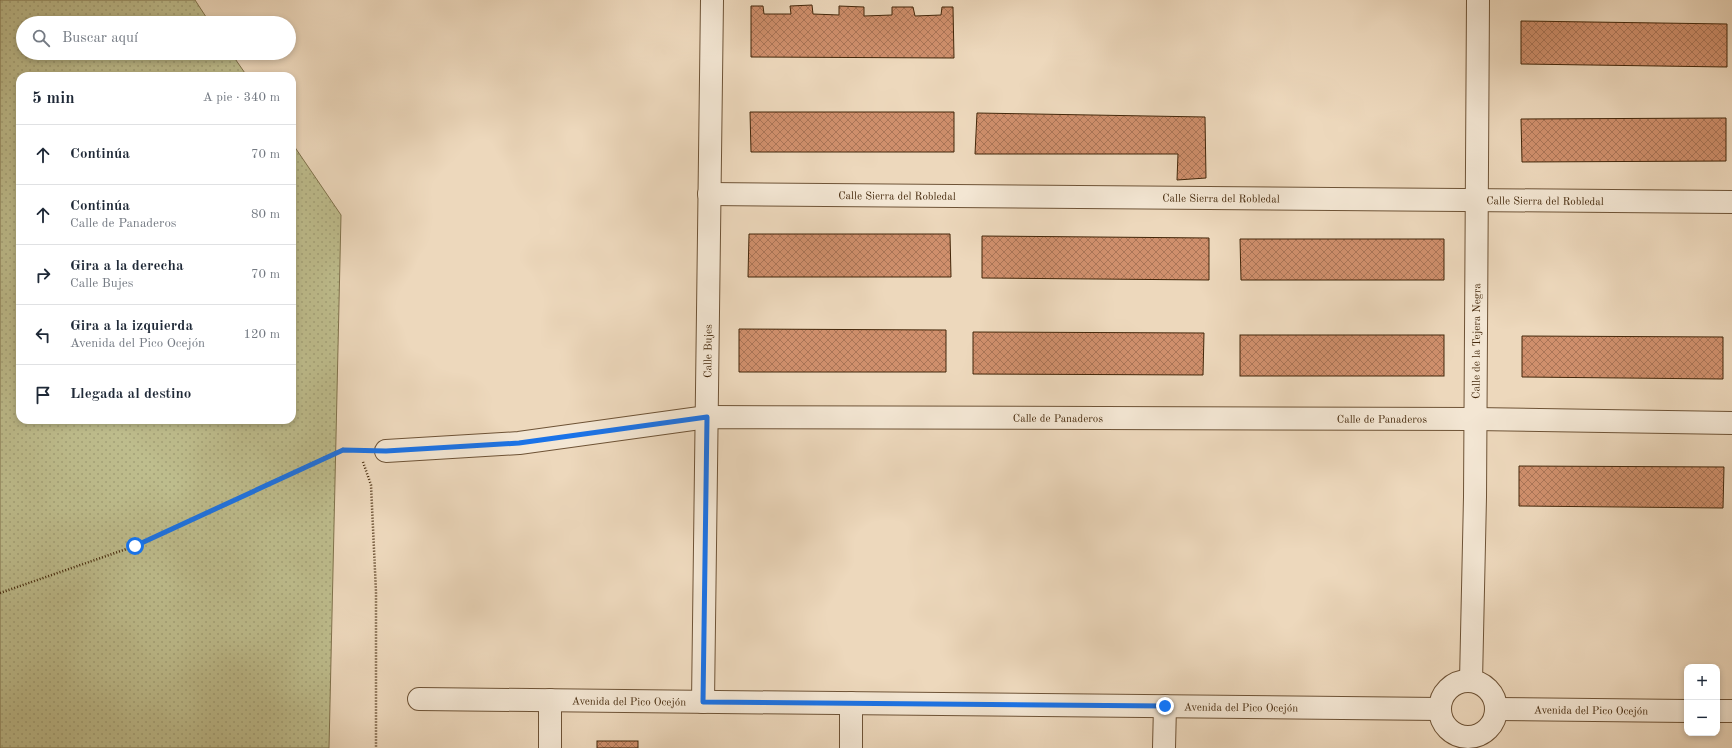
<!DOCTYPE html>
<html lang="es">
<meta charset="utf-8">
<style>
:root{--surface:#fff;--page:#f6f6f7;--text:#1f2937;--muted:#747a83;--line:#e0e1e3}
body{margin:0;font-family:"Old Standard TT",serif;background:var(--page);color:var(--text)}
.controls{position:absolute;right:12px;bottom:12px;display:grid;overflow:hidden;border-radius:8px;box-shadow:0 2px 6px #0003}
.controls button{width:36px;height:36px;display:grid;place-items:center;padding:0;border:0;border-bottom:1px solid var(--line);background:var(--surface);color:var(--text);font:20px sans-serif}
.stop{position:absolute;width:12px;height:12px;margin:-9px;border:3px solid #1a73e8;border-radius:50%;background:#fff}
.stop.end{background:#1a73e8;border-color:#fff;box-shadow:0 1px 4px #0008}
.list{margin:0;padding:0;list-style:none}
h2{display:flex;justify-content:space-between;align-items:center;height:52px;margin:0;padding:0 16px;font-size:17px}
h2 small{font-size:13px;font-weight:400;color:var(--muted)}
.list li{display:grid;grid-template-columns:26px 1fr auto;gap:12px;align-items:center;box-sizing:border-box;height:60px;padding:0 16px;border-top:1px solid var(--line)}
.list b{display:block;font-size:15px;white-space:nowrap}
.list p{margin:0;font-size:13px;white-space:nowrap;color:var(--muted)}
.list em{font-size:13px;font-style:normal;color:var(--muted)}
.icon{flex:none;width:22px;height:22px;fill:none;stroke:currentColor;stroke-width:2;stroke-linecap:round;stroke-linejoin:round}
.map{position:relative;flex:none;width:1732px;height:748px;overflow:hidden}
.search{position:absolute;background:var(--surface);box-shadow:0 2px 6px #0003;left:16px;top:16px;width:280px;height:44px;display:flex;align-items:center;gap:10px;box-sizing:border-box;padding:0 14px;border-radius:22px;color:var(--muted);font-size:15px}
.panel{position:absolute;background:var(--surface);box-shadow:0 2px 6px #0003;left:16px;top:72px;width:280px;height:352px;border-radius:12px}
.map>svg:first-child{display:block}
.green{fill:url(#green-dots);stroke:#80724c}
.building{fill:url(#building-cross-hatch);stroke:#43270a}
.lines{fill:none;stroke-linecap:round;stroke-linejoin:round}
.minor-casing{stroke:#6e5336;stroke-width:24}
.path{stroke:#43270a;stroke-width:2.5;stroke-dasharray:1 2;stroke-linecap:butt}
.minor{stroke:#f3e6d3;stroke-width:22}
.route{stroke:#1a73e8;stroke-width:5}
.labels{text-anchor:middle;stroke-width:3;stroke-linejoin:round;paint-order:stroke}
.street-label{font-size:11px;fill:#43270a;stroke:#f3e6d3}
</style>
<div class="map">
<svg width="1732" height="748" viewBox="0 0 1732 748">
<defs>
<pattern id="green-dots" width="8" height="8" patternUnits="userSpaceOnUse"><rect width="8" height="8" fill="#bebd8d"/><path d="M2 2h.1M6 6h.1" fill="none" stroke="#a4a278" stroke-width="1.8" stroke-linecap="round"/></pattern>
<pattern id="building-cross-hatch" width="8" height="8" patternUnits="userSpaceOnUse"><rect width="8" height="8" fill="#cf8f6c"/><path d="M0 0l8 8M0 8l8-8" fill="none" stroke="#aa7557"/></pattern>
</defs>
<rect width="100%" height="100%" fill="#edd8bc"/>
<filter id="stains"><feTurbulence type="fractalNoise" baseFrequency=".005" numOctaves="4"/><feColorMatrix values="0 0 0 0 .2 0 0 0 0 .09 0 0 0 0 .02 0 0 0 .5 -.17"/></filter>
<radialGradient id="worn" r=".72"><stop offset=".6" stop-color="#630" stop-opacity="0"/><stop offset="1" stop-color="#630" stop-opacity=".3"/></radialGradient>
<path class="green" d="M0 0H195L210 23H23V53H231L247 76H20V420H292V143L341 215 329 748H0Z"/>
<g class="building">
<path d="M812 5 813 14 839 15V6L864 7V16L892 15V7H913L915 16 941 15 942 7H953L954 58 751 57V6H763L764 14H791L790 6Z"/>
<path d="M1521 21 1727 24V67L1521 64Z"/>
<path d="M750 112H954V152H751Z"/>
<path d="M977 113 1205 117 1206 178 1177 180 1178 154H975Z"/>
<path d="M1726 118V161L1522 162 1521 119Z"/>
<path d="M749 234H950L951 277H748Z"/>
<path d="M982 236 1209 238V280L982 278Z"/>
<path d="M1240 239H1444V280H1241Z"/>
<path d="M739 329 946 330V372H739Z"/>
<path d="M973 332 1204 333 1203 375 973 374Z"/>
<rect x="1240" y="335" width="204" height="41"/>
<path d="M1522 336 1723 337V379L1522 377Z"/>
<path d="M1519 466 1724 467 1723 508 1519 506Z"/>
<rect x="597" y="741" width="41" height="7"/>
</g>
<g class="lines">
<g class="minor-casing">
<g id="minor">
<path id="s1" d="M709 194 1732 202"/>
<path id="s2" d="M386 451 519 443 707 417 1475 419 1732 423"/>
<path id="s3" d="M1471 681 1475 497 1478 0"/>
<circle cx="1468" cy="709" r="28"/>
<path id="s4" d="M419 699 1440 709"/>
<path id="s5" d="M703 702 712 0"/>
<path id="s6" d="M1496 709 1687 711"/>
<path d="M1717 711H1732"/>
<path d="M550 748V700"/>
<path d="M851 748V703"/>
<path d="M1164 748 1165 706"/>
</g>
</g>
<g class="path">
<path d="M363 462 371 485 376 592V748"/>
<path d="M0 593 135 546 343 449 362 450"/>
</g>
<use href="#minor" class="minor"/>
</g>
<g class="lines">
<path class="route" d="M135 546 343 450 386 451 519 443 707 417 703 702 1165 706"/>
</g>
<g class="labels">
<g class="street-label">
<text dy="4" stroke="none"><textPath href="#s1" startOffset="188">Calle Sierra del Robledal</textPath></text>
<text dy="4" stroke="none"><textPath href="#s1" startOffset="512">Calle Sierra del Robledal</textPath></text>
<text dy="4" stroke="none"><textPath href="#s1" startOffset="836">Calle Sierra del Robledal</textPath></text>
<text dy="4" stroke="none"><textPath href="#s3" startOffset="340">Calle de la Tejera Negra</textPath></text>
<text dy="4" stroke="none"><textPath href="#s5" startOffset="351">Calle Bujes</textPath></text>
<text dy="4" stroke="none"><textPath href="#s2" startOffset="674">Calle de Panaderos</textPath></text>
<text dy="4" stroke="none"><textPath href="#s2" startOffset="998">Calle de Panaderos</textPath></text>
<text dy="4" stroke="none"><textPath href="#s4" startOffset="210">Avenida del Pico Ocejón</textPath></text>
<text dy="4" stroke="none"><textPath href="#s4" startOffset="822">Avenida del Pico Ocejón</textPath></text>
<text dy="4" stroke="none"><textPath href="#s6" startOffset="95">Avenida del Pico Ocejón</textPath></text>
</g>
</g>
<rect width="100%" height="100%" filter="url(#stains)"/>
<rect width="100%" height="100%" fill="url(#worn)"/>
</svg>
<div class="controls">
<button>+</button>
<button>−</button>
</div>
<div class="stop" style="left:135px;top:546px"></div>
<div class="stop end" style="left:1165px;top:706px"></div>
<div class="search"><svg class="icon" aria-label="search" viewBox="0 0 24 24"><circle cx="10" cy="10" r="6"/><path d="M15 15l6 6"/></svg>Buscar aquí</div>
<section class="panel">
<h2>5 min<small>A pie · 340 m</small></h2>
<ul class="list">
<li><svg class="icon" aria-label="ahead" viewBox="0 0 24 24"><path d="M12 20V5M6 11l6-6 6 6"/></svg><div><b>Continúa</b></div><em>70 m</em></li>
<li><svg class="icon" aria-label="ahead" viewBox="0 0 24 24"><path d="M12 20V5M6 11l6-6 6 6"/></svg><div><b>Continúa</b><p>Calle de Panaderos</p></div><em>80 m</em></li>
<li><svg class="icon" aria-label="right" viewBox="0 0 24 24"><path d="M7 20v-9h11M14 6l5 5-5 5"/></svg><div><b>Gira a la derecha</b><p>Calle Bujes</p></div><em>70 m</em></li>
<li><svg class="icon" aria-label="left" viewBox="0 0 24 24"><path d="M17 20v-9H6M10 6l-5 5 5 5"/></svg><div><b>Gira a la izquierda</b><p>Avenida del Pico Ocejón</p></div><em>120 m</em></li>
<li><svg class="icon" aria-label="arrive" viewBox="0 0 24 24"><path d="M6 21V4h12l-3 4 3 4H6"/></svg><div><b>Llegada al destino</b></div></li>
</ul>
</section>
</div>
